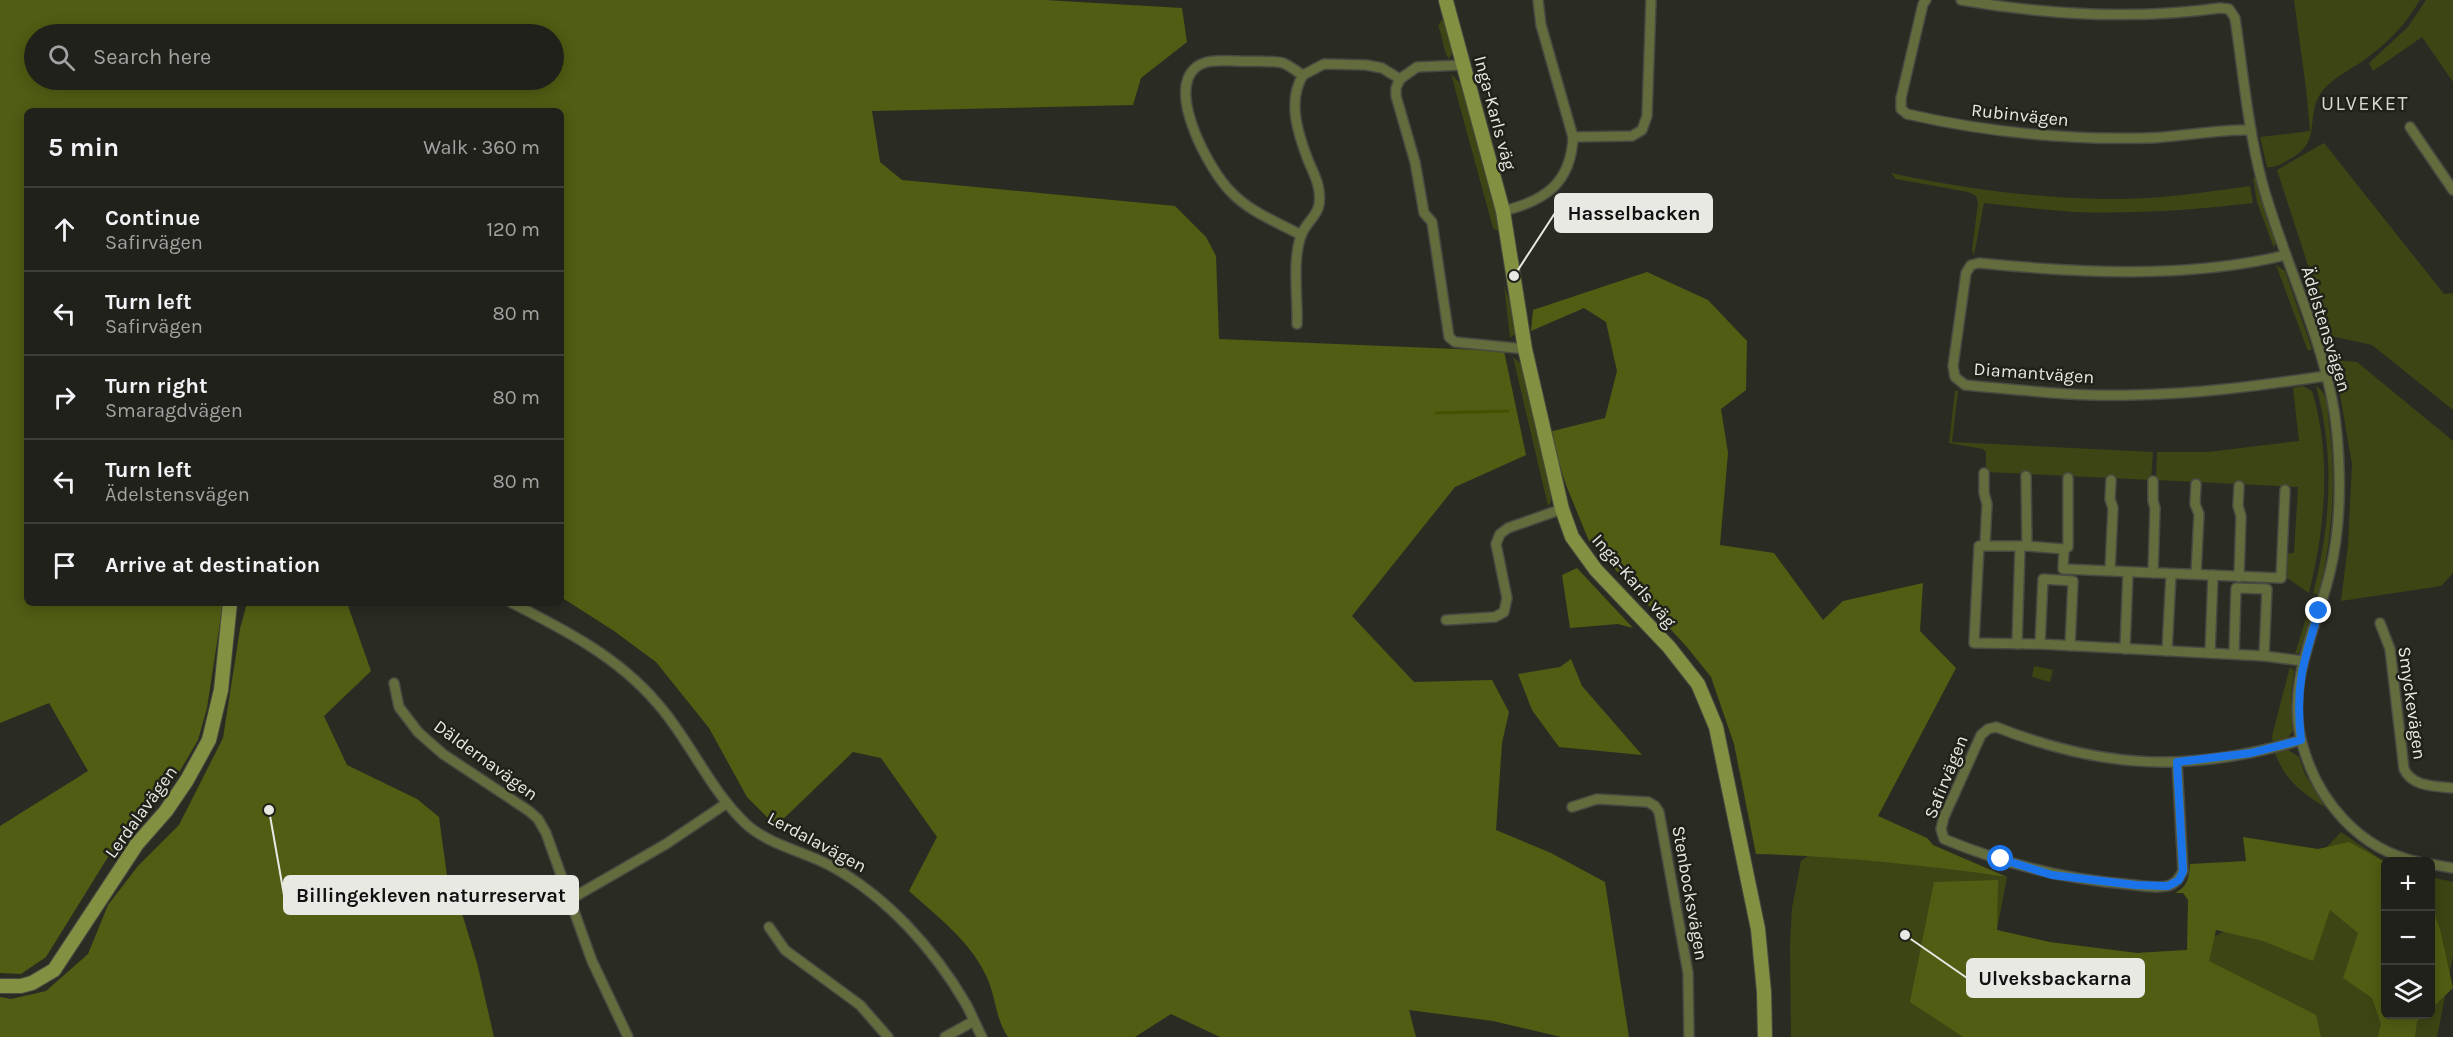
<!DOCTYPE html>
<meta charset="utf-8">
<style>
:root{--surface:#20211a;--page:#2d2e27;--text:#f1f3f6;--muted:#a2a3a2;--line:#3d3e39}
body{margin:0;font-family:Karla,sans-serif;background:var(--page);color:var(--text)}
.controls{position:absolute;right:18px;bottom:18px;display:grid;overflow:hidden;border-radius:9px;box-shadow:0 3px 15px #0003}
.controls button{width:54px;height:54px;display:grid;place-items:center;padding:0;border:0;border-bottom:2px solid var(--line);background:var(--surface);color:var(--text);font:30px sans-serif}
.stop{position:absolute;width:18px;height:18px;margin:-14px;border:4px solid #1a73e8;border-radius:50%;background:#fff}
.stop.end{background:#1a73e8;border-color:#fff;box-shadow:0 2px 6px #0008}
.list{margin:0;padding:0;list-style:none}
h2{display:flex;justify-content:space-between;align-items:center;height:78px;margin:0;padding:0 24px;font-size:26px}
h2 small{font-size:20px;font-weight:400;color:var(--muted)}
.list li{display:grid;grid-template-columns:39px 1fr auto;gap:18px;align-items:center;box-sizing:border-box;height:84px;padding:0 24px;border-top:2px solid var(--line)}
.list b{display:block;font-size:22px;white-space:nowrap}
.list p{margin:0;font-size:20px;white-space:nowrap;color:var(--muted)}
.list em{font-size:20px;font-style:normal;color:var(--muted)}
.icon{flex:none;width:33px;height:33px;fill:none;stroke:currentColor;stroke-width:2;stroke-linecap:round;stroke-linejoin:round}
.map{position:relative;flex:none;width:2453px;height:1037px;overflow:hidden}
.search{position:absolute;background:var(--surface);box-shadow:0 3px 15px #0003;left:24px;top:24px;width:540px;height:66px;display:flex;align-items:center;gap:15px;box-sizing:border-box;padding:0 21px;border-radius:33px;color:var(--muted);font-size:22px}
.panel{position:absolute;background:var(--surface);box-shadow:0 3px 15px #0003;left:24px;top:108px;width:540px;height:498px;border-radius:9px}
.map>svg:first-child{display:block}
.green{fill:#3d4514}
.forest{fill:#515d13;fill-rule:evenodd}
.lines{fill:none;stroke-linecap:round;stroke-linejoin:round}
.stream{stroke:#455000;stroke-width:3}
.street-casing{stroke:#484a42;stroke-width:12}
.secondary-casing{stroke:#484a42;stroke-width:16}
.street{stroke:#626c3c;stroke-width:9}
.secondary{stroke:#829141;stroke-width:14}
.route{stroke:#1a73e8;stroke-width:8}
.labels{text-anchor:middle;stroke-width:5;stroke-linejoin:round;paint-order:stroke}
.street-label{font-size:18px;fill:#e8e9e3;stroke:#20221a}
.neighbourhood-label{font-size:20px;letter-spacing:1.5px;fill:#d5d8cd;stroke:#20221a}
.leader{fill:none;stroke:#e8e9e3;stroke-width:2}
.callout-dot{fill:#e8e9e3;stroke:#20221a;stroke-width:2}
.callout{fill:#e8e9e3;stroke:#e8e9e3;stroke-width:2}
.callout-label{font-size:20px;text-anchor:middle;font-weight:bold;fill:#111}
</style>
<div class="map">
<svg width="2453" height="1037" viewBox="0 0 2453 1037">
<rect width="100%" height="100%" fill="#2a2c23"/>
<g class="green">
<path d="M2294 0H2420C2406 24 2387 44 2364 60 2350 70 2334 77 2323 90 2303 115 2325 142 2288 160 2282 164 2274 168 2267 167L2260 137 2310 131 2306 88Z"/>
<path d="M2426 0H2453V82L2422 37 2373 71 2369 63 2408 27Z"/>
<path d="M1442 19C1449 29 1458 48 1449 59 1443 52 1443 36 1438 26Z"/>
<path d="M1451 74 1462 85 1501 233 1493 228Z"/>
<path d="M2324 143 2444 294 2453 293V410L2372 345 2331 336 2277 170Z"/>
<path d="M1891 173C1960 188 2033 198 2104 199 2153 200 2201 193 2250 186L2253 203C2194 210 2134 214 2075 212 2044 210 2014 206 1984 203L1974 255 1972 250 1978 203 1976 196 1968 192 1896 179Z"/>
<path d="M2253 178H2256L2276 241 2274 248 2257 202Z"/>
<path d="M2276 265 2285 271 2312 349 2308 351Z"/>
<path d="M1504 284C1508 302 1518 312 1515 334L1510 338Z"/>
<path d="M1513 357 1522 365 1551 493V502L1548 506Z"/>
<path d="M2334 360 2357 362 2453 441V573L2441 586 2341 601 2348 545 2352 464Z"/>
<path d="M2303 386 2312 391C2332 457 2325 527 2309 593L2284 576 2283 554 2294 553 2298 487 2156 480 2157 452H2208L2299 441 2293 388Z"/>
<path d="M2316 386C2329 394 2328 410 2329 424 2337 482 2332 537 2319 595L2313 593C2331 525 2335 454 2316 386Z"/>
<path d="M1955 391H1958L1952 442 2153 452 2151 480 1986 472V452L1983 449 1949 443Z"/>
<path d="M2311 602 2316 604 2299 653 2295 654Z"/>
<path d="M2034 666 2053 670 2050 682 2032 677Z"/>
<path d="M2290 667 2294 671 2291 697 2293 730 2286 741 2273 743 2272 736Z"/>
<path d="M2288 750 2299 757 2305 774 2325 807C2301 792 2285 780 2275 753Z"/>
<path d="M2341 832 2385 862 2386 1014H2430L2431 877 2453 882V955L2437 1037H1791L1790 944 1792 908 1801 861 1809 855 1929 866 2007 877 1997 930 2049 942 2137 953 2187 950 2227 930 2310 865Z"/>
</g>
<g class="forest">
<path d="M0 0H1045L1182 8 1187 42 1141 78 1133 105 872 111 880 162 902 180 1175 206 1206 237 1216 256 1219 339 1504 351 1526 455 1455 487 1352 616 1414 682 1492 680 1509 712 1502 743 1496 830 1551 853 1605 882 1629 1037H1561L1493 1021 1409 1010 1416 1037H1220L1171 1014 1135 1037H1008C996 1020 996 999 988 980 972 942 939 918 909 891L937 837 881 758 853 752 776 826 747 797 709 728 656 662 614 631 561 597V111H27V603H223L207 708 198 740 177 776 108 857 46 957 21 974 0 973V826L88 771 49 703 0 723ZM34 34H554V80H34Z"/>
<path d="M1647 272 1708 300 1747 341 1746 390 1721 409 1728 453 1720 545 1774 553 1823 620 1843 601 1923 583 1920 631 1956 668 1878 816 1927 838 1933 845 2007 877C1924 865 1840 856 1756 854L1734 744 1711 677 1687 647 1589 541 1566 485 1549 432 1605 418 1617 371 1606 322 1584 308 1531 331 1533 310Z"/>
<path d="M1577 568 1633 628 1618 624 1570 628 1562 575Z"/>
<path d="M247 603H347L371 671 324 716 347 765 417 799 439 817 447 876 461 910 477 963 494 1037H0V997L11 999 46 991 88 954 108 905 138 866 179 825 223 738 240 629Z"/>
<path d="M1571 659 1582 686 1642 755 1559 747 1532 710 1518 674 1560 667Z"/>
<path d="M2243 837 2318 849 2349 842 2385 862 2386 1014 2425 1015 2417 1021 2415 1037H2378L2381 1024 2372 998 2343 978 2358 933 2330 910 2313 961 2263 941 2216 930 2209 961 2316 1015 2321 1037H1963L1910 1002 1934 882 1998 880 1997 930 2049 942 2137 953 2187 950 2188 900 2183 893H2175C2188 886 2189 878 2190 864L2246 861Z"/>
<path d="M2431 904 2440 929 2453 988 2431 1009Z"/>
</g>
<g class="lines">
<path class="stream" d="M1436 413 1508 411"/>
<g class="street-casing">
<g id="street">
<path d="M1926 0 1923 4 1901 98V109L1907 114C1985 132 2066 140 2147 138 2182 137 2217 129 2251 130"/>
<path d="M1961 0C2047 15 2133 20 2220 8L2229 9 2235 18C2243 72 2248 129 2262 182 2284 264 2330 350 2337 434 2341 480 2341 527 2330 572 2317 628 2285 684 2302 743 2317 800 2359 850 2419 862"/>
<path d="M1400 79 1396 88V96L1415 162 1424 213 1432 222 1449 337 1455 342 1525 349"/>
<path d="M2410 127 2453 190"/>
<path d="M1573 137 1632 136 1642 130 1647 116 1651 0"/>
<path d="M1503 211C1545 201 1571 183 1573 137L1541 25 1538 0"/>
<path d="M1301 235C1277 222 1250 212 1231 192 1210 171 1168 95 1194 69 1205 58 1223 61 1237 61 1251 62 1270 60 1283 63 1289 65 1297 72 1303 75"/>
<path d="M2286 255C2188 279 2078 273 1979 263L1971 265 1966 273 1953 366 1955 377 1965 385C2021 390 2078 397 2134 395 2199 394 2263 385 2326 376"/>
<path d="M1297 324C1298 299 1292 260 1301 236 1307 218 1323 216 1319 191 1318 180 1312 170 1308 160 1298 134 1287 101 1303 75L1324 64 1366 65 1382 68 1400 79 1417 67 1463 65"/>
<path d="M1984 473V493L1987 504 1985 545"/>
<path d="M2026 476 2027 546"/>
<path d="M2285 490 2281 578 2063 569 2064 549 2027 546H1979L1974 643 2040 644 2264 656 2303 661"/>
<path d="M2064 549 2068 547V478"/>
<path d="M2110 570 2113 508 2110 499 2111 480"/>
<path d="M2153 573 2155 508 2153 501V481"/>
<path d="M2196 574 2199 514 2195 504 2196 484"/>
<path d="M2239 577 2241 516 2238 506 2239 486"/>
<path d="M512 603C565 630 618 657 657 703 690 740 709 789 746 824 769 845 803 851 831 866 887 897 934 949 966 1004 972 1015 976 1026 982 1037"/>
<path d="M1446 620 1495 617 1504 612 1507 598 1496 544 1500 534 1508 528 1562 509"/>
<path d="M2380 623 2390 649 2404 769C2412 787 2435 786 2453 788"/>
<path d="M2017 644 2020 547"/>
<path d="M2040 644 2043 579 2073 581 2070 646"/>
<path d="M2125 649 2128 572"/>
<path d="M2167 651 2171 574"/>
<path d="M2210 653 2213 575"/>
<path d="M2234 654 2236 588 2267 589 2264 656"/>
<path d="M394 683 399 707 418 732 443 754 529 811 538 819 546 833 592 961 628 1037"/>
<path d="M2177 762 2183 871C2179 878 2176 884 2167 886 2155 889 2138 885 2126 884 2063 879 2002 863 1944 839L1941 829 1944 817 1981 735 1988 729 1996 727C2103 769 2190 773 2301 740"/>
<path d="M1572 807 1597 799 1648 802 1655 806 1659 812 1688 973 1689 1037"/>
<path d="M2430 864 2453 868"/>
<path d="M569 900 666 844 727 803"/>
<path d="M769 927 785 950 860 1005 888 1037"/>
<path d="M945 1037 974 1021"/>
</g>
</g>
<g class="secondary-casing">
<g id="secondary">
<path d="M1446 1 1503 211 1525 349 1562 509 1572 537 1596 570 1669 647 1698 684 1716 727 1758 929 1764 992 1765 1037"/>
<path d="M0 986H21L32 983 54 970 137 844 166 811 187 780 209 740 221 690 230 603"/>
</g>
</g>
<use href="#street" class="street"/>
<use href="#secondary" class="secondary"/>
</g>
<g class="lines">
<path class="route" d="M2001 859 2052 875 2136 885 2168 886 2179 880 2183 871 2177 762 2251 753 2301 740C2295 686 2303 662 2319 611"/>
</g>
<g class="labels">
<g class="street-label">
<text transform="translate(1495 113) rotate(75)" y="6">Inga-Karls väg</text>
<text transform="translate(2020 115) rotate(6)" y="6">Rubinvägen</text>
<text transform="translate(2326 329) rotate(73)" y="6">Ädelstensvägen</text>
<text transform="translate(2034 373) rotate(4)" y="6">Diamantvägen</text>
<text transform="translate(1634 581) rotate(49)" y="6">Inga-Karls väg</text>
<text transform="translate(2412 703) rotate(82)" y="6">Smyckevägen</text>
<text transform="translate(486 760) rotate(36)" y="6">Däldernavägen</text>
<text transform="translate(1946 777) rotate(-68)" y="6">Safirvägen</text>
<text transform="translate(141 812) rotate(-54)" y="6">Lerdalavägen</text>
<text transform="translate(817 842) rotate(28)" y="6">Lerdalavägen</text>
<text transform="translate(1690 893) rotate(80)" y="6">Stenbocksvägen</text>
</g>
<g class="neighbourhood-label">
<text x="2365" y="110">ULVEKET</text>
</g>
</g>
<path class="leader" d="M1514 276L1555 213M269 810L284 895M1905 935L1967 978"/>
<g class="callout-dot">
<circle cx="1514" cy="276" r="6"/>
<circle cx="269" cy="810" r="6"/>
<circle cx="1905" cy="935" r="6"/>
</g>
<g class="callout">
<rect x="1555" y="194" width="157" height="38" rx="6"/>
<rect x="284" y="876" width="294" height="38" rx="6"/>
<rect x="1967" y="959" width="177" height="38" rx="6"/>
</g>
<g class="callout-label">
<text x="1634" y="220">Hasselbacken</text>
<text x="431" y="902">Billingekleven naturreservat</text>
<text x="2055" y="985">Ulveksbackarna</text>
</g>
</svg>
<div class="controls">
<button>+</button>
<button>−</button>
<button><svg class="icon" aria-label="layers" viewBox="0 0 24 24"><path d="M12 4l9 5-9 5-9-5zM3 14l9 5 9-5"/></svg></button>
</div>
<div class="stop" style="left:2001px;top:859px"></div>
<div class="stop end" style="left:2319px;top:611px"></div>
<div class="search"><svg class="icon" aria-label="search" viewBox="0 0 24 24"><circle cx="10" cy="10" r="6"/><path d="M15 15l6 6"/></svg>Search here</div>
<section class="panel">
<h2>5 min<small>Walk · 360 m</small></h2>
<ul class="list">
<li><svg class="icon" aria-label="ahead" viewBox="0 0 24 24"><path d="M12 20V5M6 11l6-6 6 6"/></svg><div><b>Continue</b><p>Safirvägen</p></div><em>120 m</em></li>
<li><svg class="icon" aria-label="left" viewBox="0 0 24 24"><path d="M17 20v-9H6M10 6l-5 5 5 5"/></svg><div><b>Turn left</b><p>Safirvägen</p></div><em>80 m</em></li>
<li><svg class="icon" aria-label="right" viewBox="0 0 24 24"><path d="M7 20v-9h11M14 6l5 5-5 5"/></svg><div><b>Turn right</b><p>Smaragdvägen</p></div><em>80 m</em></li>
<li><svg class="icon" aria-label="left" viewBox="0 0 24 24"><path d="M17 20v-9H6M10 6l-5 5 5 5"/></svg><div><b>Turn left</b><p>Ädelstensvägen</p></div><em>80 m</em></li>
<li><svg class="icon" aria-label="arrive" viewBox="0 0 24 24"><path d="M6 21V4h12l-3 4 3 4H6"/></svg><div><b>Arrive at destination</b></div></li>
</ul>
</section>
</div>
